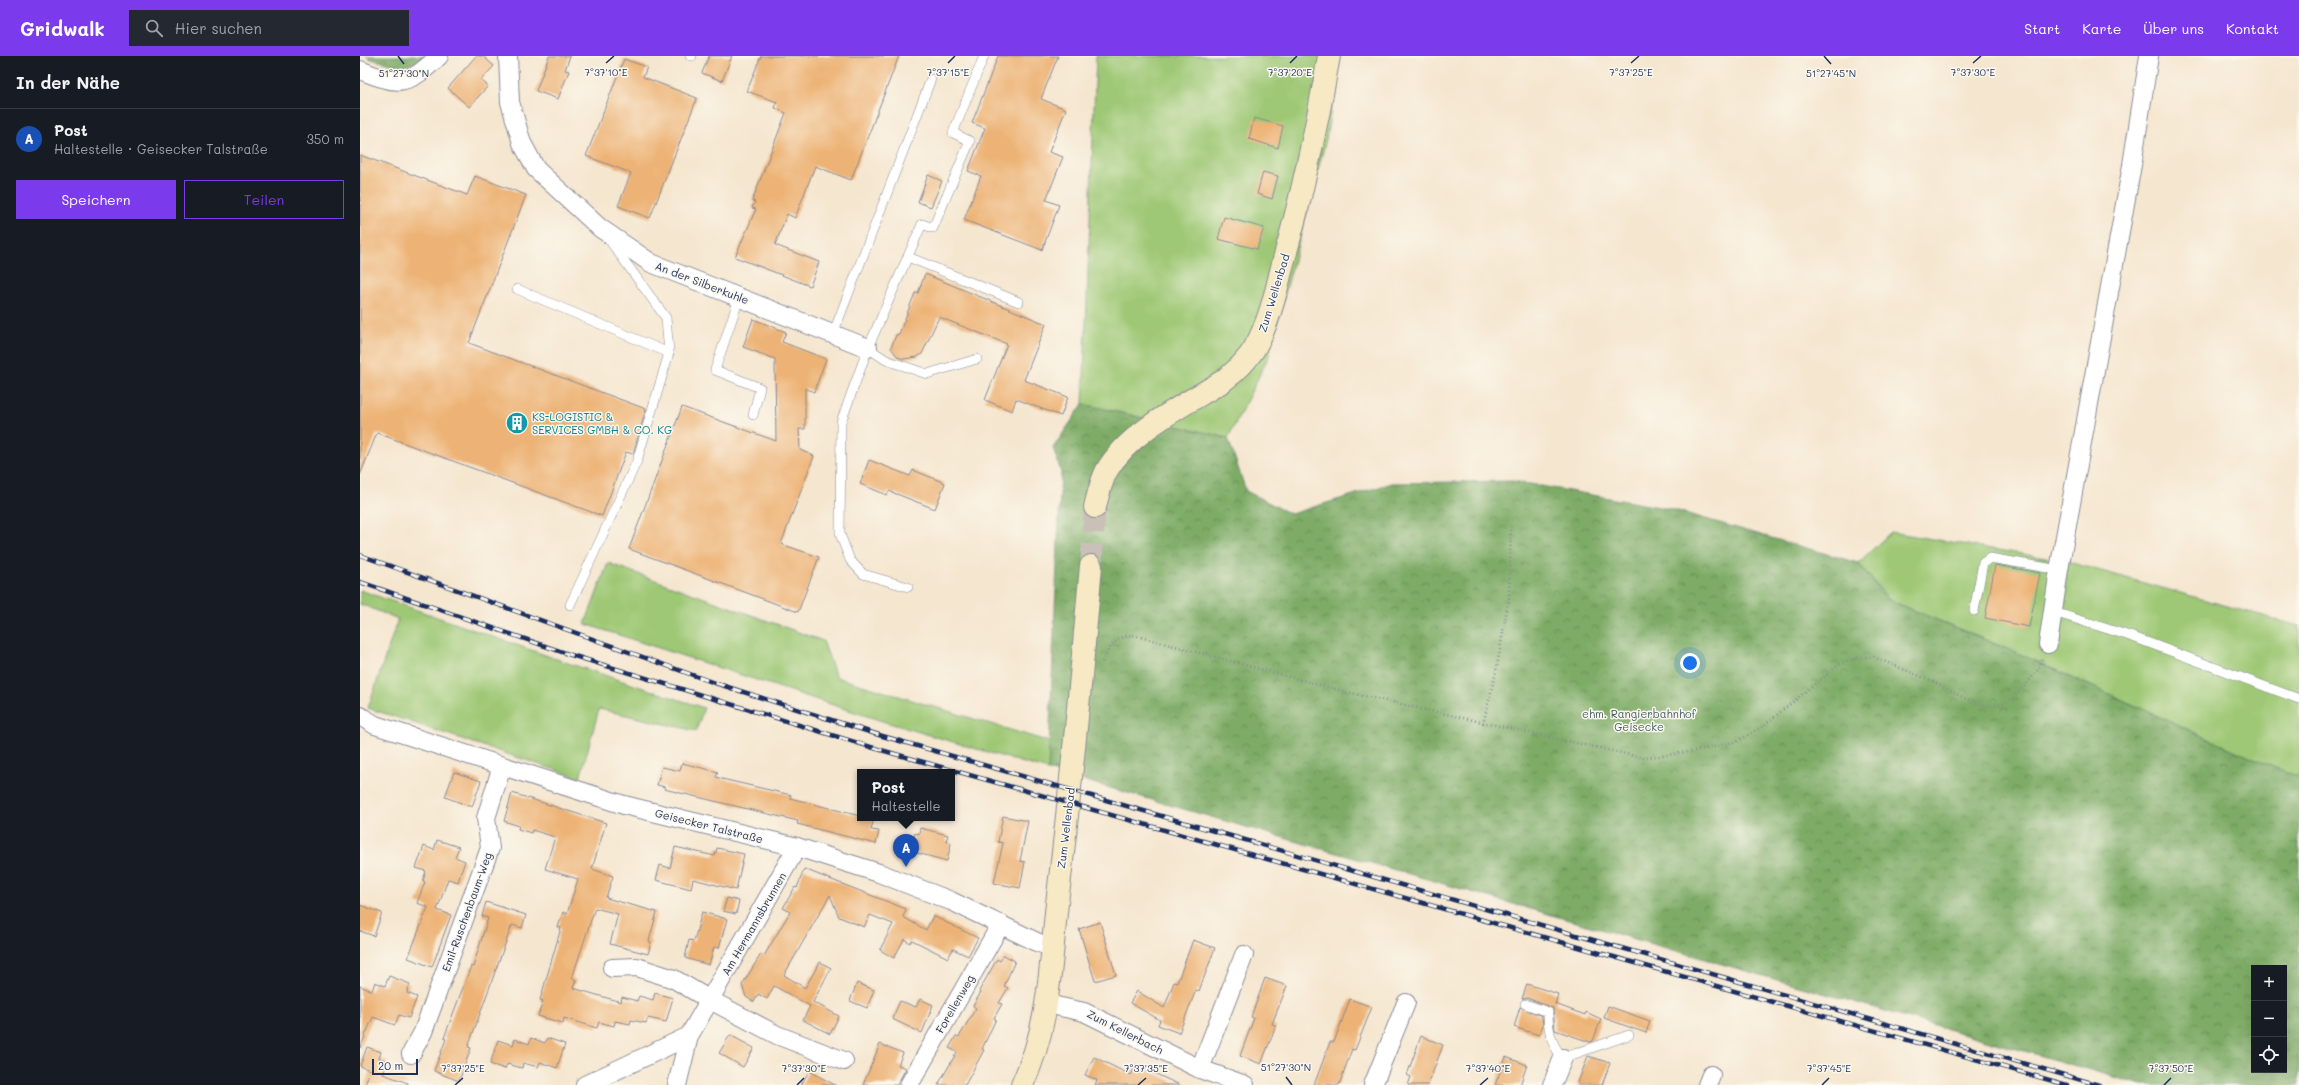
<!DOCTYPE html>
<html lang="de">
<meta charset="utf-8">
<style>
:root{--surface:#171b24;--page:#242831;--text:#f1f3f6;--muted:#9ea1a6;--line:#363941;--accent:#7c3aed}
body{margin:0;font-family:Mali,sans-serif;background:var(--page);color:var(--text)}
.controls{position:absolute;right:12px;bottom:12px;display:grid;overflow:hidden;border-radius:0px;box-shadow:0 4px 16px #0002}
.controls button{width:36px;height:36px;display:grid;place-items:center;padding:0;border:0;border-bottom:1px solid var(--line);background:var(--surface);color:var(--text);font:20px sans-serif}
.scale{position:absolute;left:12px;bottom:10px;width:46px;box-sizing:border-box;padding-left:4px;border:2px solid #1b2f5e;border-top:0;font-size:11px;line-height:14px;white-space:nowrap;color:#1b2f5e;-webkit-text-stroke:3px #fbf7ec;paint-order:stroke}
.you{position:absolute;left:1330px;top:607px;width:14px;height:14px;margin:-10px;border:3px solid #fff;border-radius:50%;background:#1a73e8;box-shadow:0 0 0 6px #1a73e833}
.badge{display:grid;place-items:center;width:26px;height:26px;border-radius:50%;background:var(--accent);color:#fff;font-size:13px;font-weight:700}
.pin{position:absolute;translate:-50% -33px;filter:drop-shadow(0 1px 2px #0008)}
.pin::after{content:'';position:absolute;top:21px;width:14px;height:12px;background:inherit;clip-path:polygon(0 0,100% 0,50% 100%)}
.popup{position:absolute;left:497px;top:713px;width:98px;height:52px;box-sizing:border-box;display:grid;place-content:center;border-radius:0px;background:var(--surface);filter:drop-shadow(0 1px 3px #0005);font-size:13px;white-space:nowrap;color:var(--muted)}
.popup b{font-size:15px;color:var(--text)}
.popup::after{content:'';position:absolute;left:50%;top:100%;margin-left:-8px;border:8px solid transparent;border-top-color:var(--surface)}
.list{margin:0;padding:0;list-style:none}
h2{display:flex;justify-content:space-between;align-items:center;height:52px;margin:0;padding:0 16px;font-size:17px}
h2 small{font-size:13px;font-weight:400;color:var(--muted)}
.list li{display:grid;grid-template-columns:26px 1fr auto;gap:12px;align-items:center;box-sizing:border-box;height:60px;padding:0 16px;border-top:1px solid var(--line)}
.list b{display:block;font-size:15px;white-space:nowrap}
.list p{margin:0;font-size:13px;white-space:nowrap;color:var(--muted)}
.list em{font-size:13px;font-style:normal;color:var(--muted)}
.actions{display:flex;gap:8px;padding:12px 16px}
.actions a{flex:1;padding:9px 0;border:1px solid var(--accent);border-radius:0px;text-align:center;font-size:14px;color:var(--accent)}
.actions .main{background:var(--accent);color:#fff}
.icon{flex:none;width:22px;height:22px;fill:none;stroke:currentColor;stroke-width:2;stroke-linecap:round;stroke-linejoin:round}
.map{position:relative;flex:none;width:1939px;height:1029px;overflow:hidden}
header{display:flex;align-items:center;gap:24px;box-sizing:border-box;height:56px;padding:0 20px;background:var(--accent);color:#fff}
header strong{font-size:19px}
nav{display:flex;gap:22px;margin-inline-start:auto;font-size:14px}
.search{width:280px;height:36px;background:var(--page);display:flex;align-items:center;gap:10px;box-sizing:border-box;padding:0 14px;border-radius:0px;color:var(--muted);font-size:15px}
main{display:flex}
aside{flex:1;background:var(--surface)}
.map>svg:first-child{display:block}
.green{fill:#9ec875;stroke:#5c7c6a}
.forest{fill:url(#forest-crowns);stroke:#4c6e62;fill-rule:evenodd}
.building{fill:#edb274}
.lines{fill:none;stroke-linecap:round;stroke-linejoin:round}
.secondary-tunnel{stroke:#c9c1b8;stroke-width:22;stroke-dasharray:22 11;stroke-linecap:butt}
.service-casing{stroke:#888a96;stroke-width:10}
.minor-casing{stroke:#888a96;stroke-width:20}
.secondary-casing{stroke:#888a96;stroke-width:24}
.path{stroke:#888a96;stroke-width:2.5;stroke-dasharray:1 3;stroke-linecap:butt}
.service{stroke:#fff;stroke-width:9}
.minor{stroke:#fff;stroke-width:18}
.secondary{stroke:#f6e9c3;stroke-width:22}
.rail-casing{stroke:#1b2f5e;stroke-width:4.5}
.rail{stroke:#fbf7ec;stroke-width:3;stroke-dasharray:9;stroke-linecap:butt}
.ticks{fill:none;stroke:#1b2f5e;stroke-width:1.5}
.labels{text-anchor:middle;stroke-width:3;stroke-linejoin:round;paint-order:stroke}
.street-label{font-size:11px;fill:#1b2f5e;stroke:#fbf7ec}
.culture-label{font-size:11px;fill:#0d838f;stroke:#fbf7ec;text-anchor:start}
.park-label{font-size:11px;fill:#425d65;stroke:#fbf7ec}
.ticks-label{font-size:10px;text-anchor:middle;fill:#1b2f5e;stroke:#fbf7ec;stroke-width:3;stroke-linejoin:round;paint-order:stroke}
</style>
<header>
<strong>Gridwalk</strong>
<div class="search"><svg class="icon" aria-label="search" viewBox="0 0 24 24"><circle cx="10" cy="10" r="6"/><path d="M15 15l6 6"/></svg>Hier suchen</div>
<nav><a>Start</a><a>Karte</a><a>Über uns</a><a>Kontakt</a></nav>
</header>
<main>
<aside>
<h2>In der Nähe<small></small></h2>
<ul class="list">
<li><span class="badge" style="background:#1a4fb4">A</span><div><b>Post</b><p>Haltestelle · Geisecker Talstraße</p></div><em>350 m</em></li>
</ul>
<div class="actions"><a class="main">Speichern</a><a>Teilen</a></div>
</aside>
<div class="map">
<svg width="1939" height="1029" viewBox="0 0 1939 1029">
<defs>
<pattern id="forest-crowns" width="20" height="18" patternUnits="userSpaceOnUse"><rect width="20" height="18" fill="#7eac66"/><path d="M2 6a3 3 0 1 1 6 0M12 15a3 3 0 1 1 6 0" fill="none" stroke="#668c57"/></pattern>
</defs>
<rect width="100%" height="100%" fill="#fbf7ec"/>
<filter id="ink" filterUnits="userSpaceOnUse"><feTurbulence type="fractalNoise" baseFrequency=".025" numOctaves="2"/><feDisplacementMap in="SourceGraphic" scale="8" xChannelSelector="R" yChannelSelector="G"/><feConvolveMatrix kernelMatrix="1 2 1 2 8 2 1 2 1" color-interpolation-filters="sRGB"/></filter>
<filter id="wash" filterUnits="userSpaceOnUse"><feTurbulence type="fractalNoise" baseFrequency=".012" numOctaves="4" result="noise"/><feDisplacementMap in="SourceGraphic" scale="16" xChannelSelector="R" yChannelSelector="G"/><feGaussianBlur stdDeviation="0.9" result="paint"/><feColorMatrix in="noise" values="0 0 0 0 0 0 0 0 0 0 0 0 0 0 0 0 0 1.4 0 .05"/><feComposite in="paint" operator="in"/></filter>
<g filter="url(#wash)">
<rect width="100%" height="100%" fill="#f5e6cf"/>
<g class="green">
<path d="M736 0H957L978 10 966 83 908 302 868 382 723 348Z"/>
<path d="M1531 476 1709 506 1939 570V721L1896 704 1662 599 1529 544 1498 507Z"/>
<path d="M248 507 463 585 476 621 690 686 688 714 522 665 225 568Z"/>
<path d="M0 534 208 607 344 652 336 675 239 653 220 722 8 652 38 563 0 548Z"/>
</g>
<g class="forest">
<path d="M6 0H70L43 11 11 3Z"/>
<path d="M723 348 868 382 886 435 931 458 1032 427 1153 425 1311 453 1498 507 1529 544 1662 599 1896 704 1939 721V1029H1782L688 714 701 416 693 392ZM1894 912H1924V1014H1894Z"/>
</g>
<g id="blocks">
<g class="building">
<path d="M116 0H123L134 10 121 24 128 30 109 51 88 32Z"/>
<path d="M189 0H210L205 14 209 15 198 43 176 35Z"/>
<path d="M349 0H372L362 25 342 17Z"/>
<path d="M401 0H539L491 124 455 110 435 162 427 158 415 189 459 206 450 230 375 201 396 153 392 152 395 146 392 145 426 57 415 52 417 46 387 35Z"/>
<path d="M638 0H698L681 43 706 53 689 96 703 101 686 144 699 149 682 194 604 164 621 120 608 115 625 72 612 67Z"/>
<path d="M264 3 287 11 283 21 337 42 290 162 258 150 271 117 226 100Z"/>
<path d="M894 62 923 70 918 92 889 83Z"/>
<path d="M0 99 107 139 115 120 166 139 109 287 286 353 273 398 266 396 242 460 17 377 0 419Z"/>
<path d="M903 116 918 120 912 143 897 138Z"/>
<path d="M568 119 582 125 571 151 558 146Z"/>
<path d="M864 161 904 172 897 193 858 183Z"/>
<path d="M565 218 686 268 664 324 708 341 701 360 656 343 652 355 625 344 647 288 579 261 562 298 557 301 543 303 538 301 531 292 536 279 539 278 555 237H558Z"/>
<path d="M393 263 426 276 422 286 466 303 454 336 445 332V373H439L440 394 454 400 421 488 459 501 438 556 269 493 322 351 416 385 415 303 383 291Z"/>
<path d="M509 404 550 420 553 414 585 427 575 453 529 435 527 439 500 428Z"/>
<path d="M1635 509 1680 517 1669 571 1625 562Z"/>
<path d="M322 707 358 716 356 721 362 723 431 739 430 742 500 760V762L514 763 511 774 519 775 516 788 437 768 438 765 304 733 305 731 297 729 302 711 320 715Z"/>
<path d="M94 716 121 725 112 751 85 741Z"/>
<path d="M152 737 246 767 232 813 253 820 246 842 297 856 289 885 291 886 288 898 250 888 258 858 235 852 212 922 216 924 213 932 261 946 262 941 277 945 279 940 293 944 295 937 313 942 306 966 288 962 286 967 271 964 270 968 255 965 254 970 239 966 237 972 204 962 203 967 178 960 183 945 180 944 201 872 198 871 203 856 207 858 218 823 185 813 195 781 172 774 171 777 158 773 159 770 144 765Z"/>
<path d="M643 760 668 765 660 805 665 806 660 832 634 827 643 787 638 786Z"/>
<path d="M560 772 588 779 586 785 591 787 587 805 550 795 555 777 559 778Z"/>
<path d="M77 784 99 791 95 801 105 805 98 826 88 823 77 854 91 859 72 911 48 902 68 851 57 847 65 826 63 825 66 815 56 812 64 790 74 794Z"/>
<path d="M315 791 355 800 357 792 384 798 376 834 333 823 331 833 296 824 300 809 310 812Z"/>
<path d="M444 813 546 853 543 861 566 874 573 860 618 882 608 900 593 893 588 902 552 884 550 887 544 883 534 902 520 894 533 868 510 859 504 871 479 861 470 839 424 919 445 932 460 906 471 912 453 946 479 960 470 978 443 964 450 950 414 930 407 943 398 938 394 946 386 941 382 929 401 898 404 900 430 856 423 852 435 831 437 832Z"/>
<path d="M367 842 379 845 376 858 363 855Z"/>
<path d="M126 846 166 859 162 872 152 869 108 991 111 992 99 1025 74 1015 86 983 84 982 111 910 113 911 128 862 122 860Z"/>
<path d="M0 849 22 857 14 880 0 875Z"/>
<path d="M342 856 367 863 359 892 354 891 349 909 325 902 329 884 334 885Z"/>
<path d="M740 866 756 919 735 925 719 873Z"/>
<path d="M833 884 855 892 839 935 836 934 819 977 798 969 800 964 770 947 777 935 804 952 814 926 817 927Z"/>
<path d="M644 899 655 905 644 930 648 932 639 947 642 948 634 962 636 963 622 993 624 994 605 1029H578L597 996 589 992 596 980 599 981 616 952 613 950 621 936 619 935 637 903 640 905Z"/>
<path d="M29 920 50 928 47 937 57 941 49 962 39 959 35 969 13 961 0 992V930L12 935 15 926 25 930Z"/>
<path d="M905 922 927 930 912 968 916 970 901 1008 880 1000 894 962 891 961Z"/>
<path d="M497 927 514 934 507 952 490 945Z"/>
<path d="M1167 928 1198 938 1195 948 1225 959 1226 956 1241 963 1233 985 1230 986 1195 974 1193 952 1167 942 1162 943Z"/>
<path d="M560 943 573 949 562 977 532 963 540 945 556 951Z"/>
<path d="M990 943 1012 951 995 994 992 993 979 1029H954L970 986H974Z"/>
<path d="M1248 950 1290 965 1286 977 1244 962Z"/>
<path d="M1160 951 1182 960 1183 969 1179 979 1154 971Z"/>
<path d="M370 979 394 992 383 1011 359 997Z"/>
<path d="M1061 980 1083 989 1068 1029H1048L1051 1021 1047 1019Z"/>
<path d="M171 982 185 987 187 982 205 988 197 1012 180 1006 178 1011 163 1007 162 1012 147 1008 145 1013 130 1008 138 984 153 989 155 983 169 988Z"/>
<path d="M520 988 543 997 538 1009 546 1012 537 1029H503Z"/>
<path d="M7 991 21 996 19 1002 27 1005 23 1018 48 1027V1029H5L10 1014 0 1010Z"/>
<path d="M1228 1000 1250 1007 1242 1029H1217Z"/>
<path d="M734 1001 771 1019 776 1009 820 1029H735L737 1024 725 1019Z"/>
<path d="M1146 1001 1167 1009 1160 1029H1135Z"/>
<path d="M449 1015 475 1029H441Z"/>
</g>
</g>
</g>
<g filter="url(#ink)">
<use href="#blocks" fill-opacity="0" stroke="#888a96" stroke-width="1"/>
<g class="lines">
<path class="secondary-tunnel" d="M731 510 735 451"/>
<g class="service-casing">
<g id="service">
<path d="M330 0H332"/>
<path d="M548 201 659 246"/>
<path d="M157 233 309 297"/>
<path d="M379 242 355 314 400 332 393 359"/>
<path d="M473 278 571 23"/>
<path d="M508 292 526 304 567 318 617 303"/>
<path d="M548 531 503 518 490 504 480 478 481 366 508 292 562 168 573 172 610 85 593 77 624 0"/>
<path d="M210 549 277 405 309 297 306 262 250 185"/>
<path d="M1614 555 1623 507 1630 502 1699 514"/>
<path d="M1694 556 1773 581 1939 643"/>
<path d="M1165 948 1188 956C1188 974 1191 989 1203 1002L1269 979"/>
</g>
</g>
<g class="minor-casing">
<g id="minor">
<path d="M148 0 150 46 162 87 176 113 240 172 291 207 508 292"/>
<path d="M0 14C39 30 48 30 79 0"/>
<path d="M1688 588 1699 514 1772 109 1789 0"/>
<path d="M0 660 15 669 264 749 437 791 519 817 591 845 679 887 693 891"/>
<path d="M252 912 277 911 314 923 350 944 417 979 484 1005"/>
<path d="M687 948 724 956 840 1013 885 1029"/>
<path d="M51 998 63 976 130 792 126 762 142 710"/>
<path d="M840 1013 884 899"/>
<path d="M225 1029 329 980 437 791"/>
<path d="M317 1029 329 980"/>
<path d="M549 1029 641 868"/>
<path d="M1013 1029 1046 947"/>
<path d="M1192 1029 1203 1002"/>
<path d="M1347 1029 1351 1019"/>
</g>
</g>
<g class="secondary-casing">
<g id="secondary">
<path d="M735 451C738 439 741 425 747 414 771 374 825 349 863 325 875 316 886 306 894 293 909 267 916 236 923 207 942 139 957 70 969 0"/>
<path d="M662 1029C690 969 690 911 697 847 711 735 721 623 731 510"/>
</g>
</g>
<g class="path">
<path d="M742 606C749 591 756 580 773 579L986 636 1284 702 1335 695 1378 685 1403 670 1481 607 1496 601H1514L1572 625 1612 646 1628 650 1644 648 1662 633 1678 614 1682 603"/>
<path d="M1123 668 1136 616 1149 541 1151 470"/>
</g>
<use href="#service" class="service"/>
<use href="#minor" class="minor"/>
<use href="#secondary" class="secondary"/>
<g class="rail-casing">
<g id="rail">
<path d="M0 499 352 626 519 679 1739 1029"/>
<path d="M0 526 211 599 514 692 1707 1029"/>
</g>
</g>
<use href="#rail" class="rail"/>
</g>
</g>
<path class="ticks" d="M38 0 44 8M1464 0 1471 8M246 7 254 0M588 7 595 0M930 7 937 0M1271 7 1279 0M1613 7 1621 0M926 1021 932 1029M95 1029 103 1022M437 1029 444 1022M778 1029 786 1022M1120 1029 1128 1022M1462 1029 1469 1022M1804 1029 1811 1022"/>
<defs>
<g id="building-disc" transform="scale(1.15)"><circle r="9.5" fill="#0f9aa8" stroke="#fbf7ec"/><path d="M-4-6H4V6H1V3H-1V6H-4ZM-2.5-4.3h1.7v1.8h-1.7ZM.8-4.3h1.7v1.8H.8ZM-2.5-1h1.7V.8h-1.7ZM.8-1h1.7V.8H.8Z" fill="#fff"/></g>
</defs>
<g fill-rule="evenodd">
<use href="#building-disc" x="157" y="367"/>
</g>
<g class="labels">
<g class="street-label">
<text transform="translate(342 227) rotate(21)" y="4">An der Silberkuhle</text>
<text transform="translate(914 237) rotate(-73)" y="4">Zum Wellenbad</text>
<text transform="translate(349 770) rotate(14)" y="4">Geisecker Talstraße</text>
<text transform="translate(706 772) rotate(-83)" y="4">Zum Wellenbad</text>
<text transform="translate(107 856) rotate(-70)" y="4">Emil-Ruschenbaum-Weg</text>
<text transform="translate(394 868) rotate(-60)" y="4">Am Hermannsbrunnen</text>
<text transform="translate(595 948) rotate(-60)" y="4">Forellenweg</text>
<text transform="translate(765 976) rotate(27)" y="4">Zum Kellerbach</text>
</g>
<g class="culture-label">
<text x="172" y="365">KS-LOGISTIC &amp;<tspan x="172" dy="13">SERVICES GMBH &amp; CO. KG</tspan></text>
</g>
<g class="park-label">
<text x="1279" y="662">ehm. Rangierbahnhof<tspan x="1279" dy="13">Geisecke</tspan></text>
</g>
</g>
<g class="ticks-label">
<text x="246" y="20">7°37'10"E</text>
<text x="588" y="20">7°37'15"E</text>
<text x="930" y="20">7°37'20"E</text>
<text x="1271" y="20">7°37'25"E</text>
<text x="1613" y="20">7°37'30"E</text>
<text x="44" y="21">51°27'30"N</text>
<text x="1471" y="21">51°27'45"N</text>
<text x="926" y="1015">51°27'30"N</text>
<text x="103" y="1016">7°37'25"E</text>
<text x="444" y="1016">7°37'30"E</text>
<text x="786" y="1016">7°37'35"E</text>
<text x="1128" y="1016">7°37'40"E</text>
<text x="1469" y="1016">7°37'45"E</text>
<text x="1811" y="1016">7°37'50"E</text>
</g>
</svg>
<div class="controls">
<button>+</button>
<button>−</button>
<button><svg class="icon" aria-label="locate" viewBox="0 0 24 24"><circle cx="12" cy="12" r="6"/><path d="M12 2v4M12 18v4M2 12h4M18 12h4"/></svg></button>
</div>
<div class="scale">20 m</div>
<div class="you"></div>
<div class="pin badge" style="left:546px;top:811px;background:#1a4fb4">A</div>
<div class="popup"><b>Post</b>Haltestelle</div>
</div>
</main>
